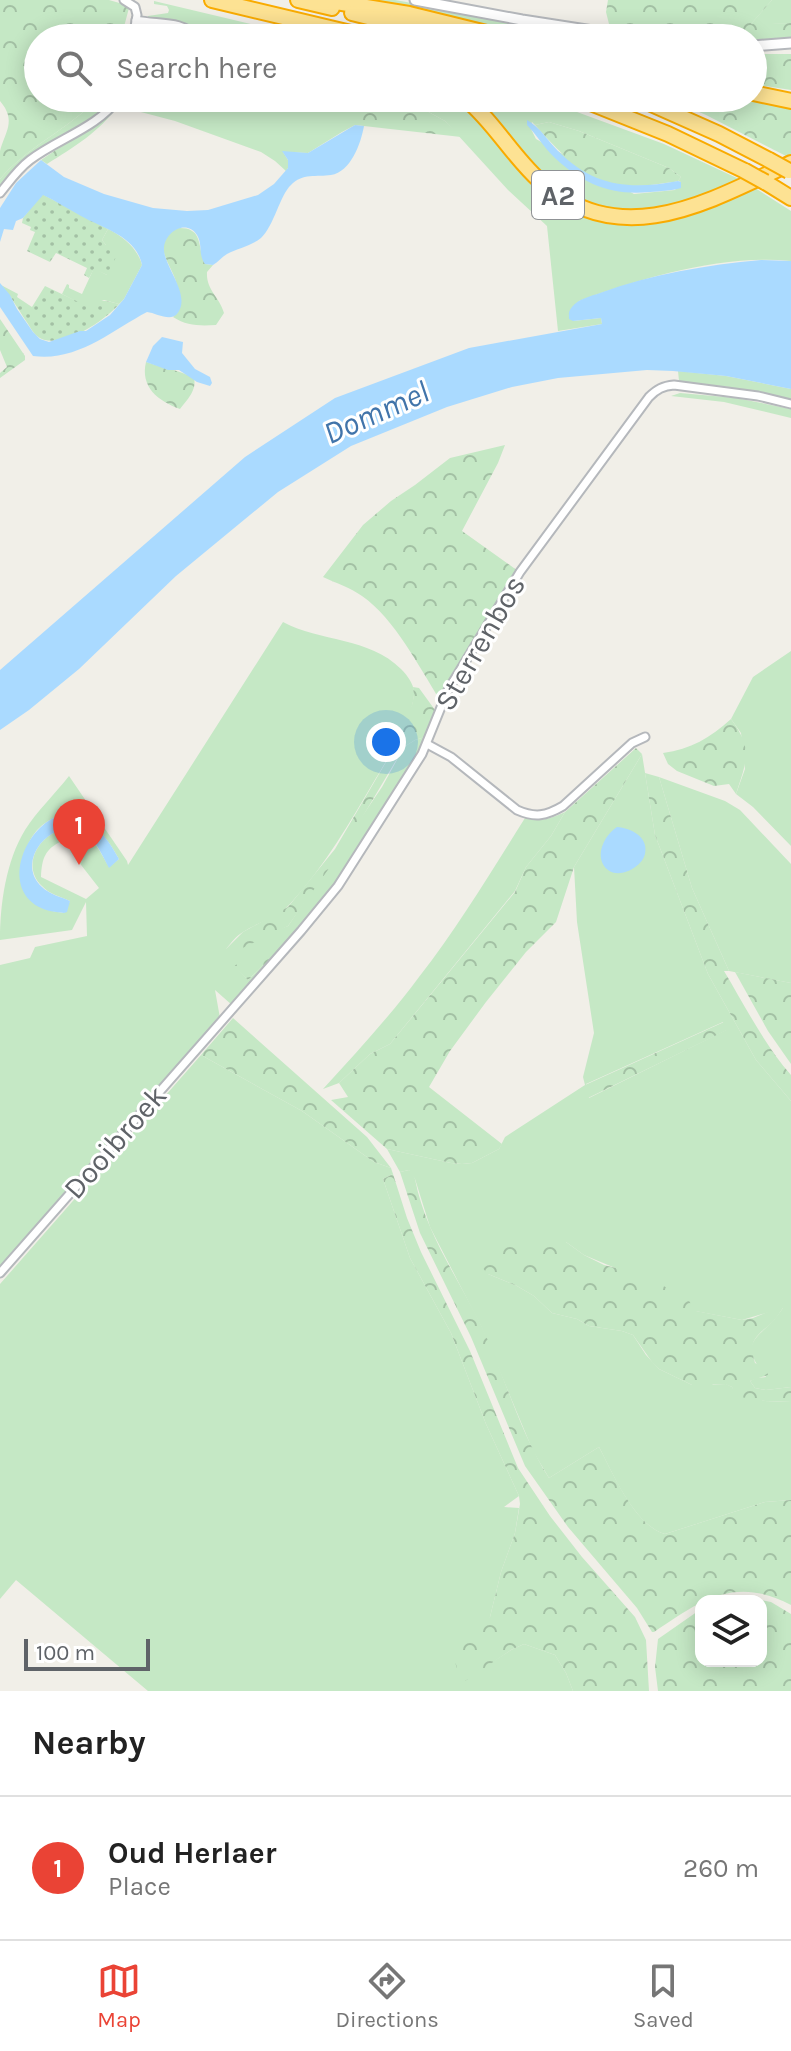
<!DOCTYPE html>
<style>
:root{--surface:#fff;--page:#f2f2f2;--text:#222;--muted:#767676;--line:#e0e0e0;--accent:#ea4335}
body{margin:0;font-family:Karla,sans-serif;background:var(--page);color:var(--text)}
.controls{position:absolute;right:24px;bottom:24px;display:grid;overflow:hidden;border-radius:16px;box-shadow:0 4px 20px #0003}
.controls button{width:72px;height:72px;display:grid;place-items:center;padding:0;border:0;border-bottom:2px solid var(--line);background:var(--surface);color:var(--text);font:40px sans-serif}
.scale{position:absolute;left:24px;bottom:20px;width:126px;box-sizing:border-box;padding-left:8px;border:4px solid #5f6368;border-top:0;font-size:22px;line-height:28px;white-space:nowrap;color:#5f6368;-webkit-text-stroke:6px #fff;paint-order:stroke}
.you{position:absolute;left:386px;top:742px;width:28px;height:28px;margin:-20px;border:6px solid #fff;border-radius:50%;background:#1a73e8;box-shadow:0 0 0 12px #1a73e833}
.badge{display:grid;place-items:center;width:52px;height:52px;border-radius:50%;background:var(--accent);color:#fff;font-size:26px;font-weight:700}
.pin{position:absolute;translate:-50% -66px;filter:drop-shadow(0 2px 4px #0008)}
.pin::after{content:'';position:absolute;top:42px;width:28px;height:24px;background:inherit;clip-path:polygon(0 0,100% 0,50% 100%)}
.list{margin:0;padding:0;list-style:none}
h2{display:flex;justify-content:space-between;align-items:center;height:104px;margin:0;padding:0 32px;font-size:34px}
h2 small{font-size:26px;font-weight:400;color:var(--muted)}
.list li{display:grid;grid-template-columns:52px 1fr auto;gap:24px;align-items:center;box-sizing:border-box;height:144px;padding:0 32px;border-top:2px solid var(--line)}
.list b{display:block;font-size:30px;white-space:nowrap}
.list p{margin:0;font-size:26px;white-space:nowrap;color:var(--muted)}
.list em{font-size:26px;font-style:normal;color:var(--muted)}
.icon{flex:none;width:44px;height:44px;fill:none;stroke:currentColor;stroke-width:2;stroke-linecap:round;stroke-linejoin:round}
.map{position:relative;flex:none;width:791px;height:1691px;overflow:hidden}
.search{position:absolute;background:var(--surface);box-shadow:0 4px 20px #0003;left:24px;right:24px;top:24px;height:88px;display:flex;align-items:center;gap:20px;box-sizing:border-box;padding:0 28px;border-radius:44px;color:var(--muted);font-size:30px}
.sheet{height:248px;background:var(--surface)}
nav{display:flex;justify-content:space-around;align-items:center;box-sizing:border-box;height:112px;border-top:2px solid var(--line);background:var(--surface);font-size:22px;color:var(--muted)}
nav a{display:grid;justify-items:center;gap:4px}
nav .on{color:var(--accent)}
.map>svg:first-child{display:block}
.grass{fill:#c5e8c5;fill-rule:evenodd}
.forest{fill:url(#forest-crowns)}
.garden{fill:url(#garden-dots)}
.water{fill:#aadaff}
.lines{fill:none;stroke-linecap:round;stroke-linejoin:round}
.minor-casing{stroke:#b5b8bc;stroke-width:11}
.tertiary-casing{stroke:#b5b8bc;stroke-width:13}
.motorway-casing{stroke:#f9ab00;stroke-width:18}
.minor{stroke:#fff;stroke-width:7}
.tertiary{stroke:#fff;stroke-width:9}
.motorway{stroke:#fde293;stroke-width:14}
.motorway-bridge-casing{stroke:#f9ab00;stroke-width:18;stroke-linecap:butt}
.motorway-bridge{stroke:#fde293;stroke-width:14}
.labels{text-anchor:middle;stroke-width:6;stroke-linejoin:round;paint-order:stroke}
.shield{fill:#fff;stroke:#8f9295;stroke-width:2}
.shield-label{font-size:28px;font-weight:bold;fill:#5f6368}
.street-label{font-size:30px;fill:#5f6368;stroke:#fff}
.water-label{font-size:32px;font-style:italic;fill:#4174aa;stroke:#fff}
</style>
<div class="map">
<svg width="791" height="1691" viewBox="0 0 791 1691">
<defs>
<pattern id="forest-crowns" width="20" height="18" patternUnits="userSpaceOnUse" patternTransform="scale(2)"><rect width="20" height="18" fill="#c5e8c5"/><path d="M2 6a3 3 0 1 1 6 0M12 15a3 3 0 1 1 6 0" fill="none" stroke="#a3c0a4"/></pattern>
<pattern id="garden-dots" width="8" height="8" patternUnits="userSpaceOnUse" patternTransform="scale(2)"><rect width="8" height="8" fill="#c5e8c5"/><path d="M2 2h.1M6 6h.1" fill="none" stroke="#a3c0a4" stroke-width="1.8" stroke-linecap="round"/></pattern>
</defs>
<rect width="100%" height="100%" fill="#f1efe8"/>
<g class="grass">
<path d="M772 0H791V23L750 25Z"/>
<path d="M154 1 309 38H177L181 32 191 28 181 22 148 20V16L168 13 169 10 167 6 154 4Z"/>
<path d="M98 98H115C97 123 66 133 42 150 26 160 13 177 0 190V179C28 146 69 129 98 98Z"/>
<path d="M127 98H342V132L308 153 283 152 288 160V168L286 171 275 161 261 152 175 121 118 106Z"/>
<path d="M403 98H453C469 111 483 125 497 141 508 155 518 170 531 184 594 247 683 226 752 186L791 211V261C724 254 641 278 579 301L573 321 601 318 602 324 558 331 547 226 508 190 445 121Z"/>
<path d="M471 98H539L664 144 739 179 704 197 674 207 610 212 554 188ZM532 122 535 125 549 122 579 131 669 168 681 177 678 181 681 182 675 190 634 194 536 139 530 127Z"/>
<path d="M108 229C123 236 138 249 142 265L124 299 119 304 104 300 87 307 62 294 67 284 69 285V288L82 294 94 268 107 275 106 245 102 240Z"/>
<path d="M678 371 726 376 791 389V401L729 387 679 381Z"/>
<path d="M680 393 736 398 791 409V418L724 402 671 396Z"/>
<path d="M283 622C320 642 369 637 401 669 407 675 415 685 414 695 412 719 389 757 376 778 350 822 325 866 290 904 278 918 258 922 243 932 236 936 231 943 226 949L288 926 382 787 404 747 415 740 425 737 418 753 349 867 300 930 235 966 248 980 289 941 232 1005 215 990 220 1018 0 1267V965L30 958 35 947 87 936 86 902 72 930 0 940C0 904 6 861 25 830 37 811 55 794 69 776L127 861 128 865ZM61 815C89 814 106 835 119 859L109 867C103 857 97 844 88 836 57 811 13 859 42 886 49 894 61 897 70 901L64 913C33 909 17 895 23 862 28 838 37 824 61 815ZM62 841H67L71 852 99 888 86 899 41 877C42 858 45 849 62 841Z"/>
<path d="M791 651V846L753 807 736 794 745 769 741 733 731 719 753 677Z"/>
<path d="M642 754 655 835 708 974 756 1060 791 1101V1387L766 1390 755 1388 750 1381 756 1378 766 1377C763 1371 757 1366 755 1361 744 1342 761 1334 771 1323 775 1319 779 1313 783 1308L742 1320 695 1311 620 1270 584 1255 566 1242 488 1274 517 1286 534 1296 552 1313 577 1319 589 1326 622 1331 633 1335 646 1355 659 1369 692 1385 726 1384 732 1387 734 1391 765 1401 791 1402V1500L765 1502 665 1534C635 1526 613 1474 599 1447L549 1478 533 1451 481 1326 430 1227 415 1179 409 1170 400 1172 387 1149 451 1163 462 1164 472 1163 499 1149 505 1137 585 1085 583 1077 594 1033 577 922 574 867ZM723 1022 726 1030 589 1098 586 1084Z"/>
<path d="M659 777 725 801 740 810 791 864V983L729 971 692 888Z"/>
<path d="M565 812 551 836 526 867 515 891 390 1044 370 1054 339 1083 323 1089C356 1053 390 1016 419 977 458 927 491 872 525 818 541 822 550 819 565 812Z"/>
<path d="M201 1055 302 1111 374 1162 391 1168 393 1174 383 1179 410 1258 451 1333 486 1424 519 1496 504 1507 519 1508 515 1533 501 1572 490 1617 467 1678 511 1650 524 1644 555 1655 566 1673 573 1691H148L16 1580 0 1599V1284Z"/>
</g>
<g class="forest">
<path d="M0 0H109L123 4 129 8 121 38H38V98H98C69 129 28 146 0 179 0 170 0 159 0 151 5 132 17 121 0 101Z"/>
<path d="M374 0H395L608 38H542Z"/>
<path d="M608 0H772L751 24 791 23V39L753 43V38H676L610 28 606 12Z"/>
<path d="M140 25H167L174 28 175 31 172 38H135L137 28Z"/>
<path d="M753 54H791V90L753 84Z"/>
<path d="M342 98H403L445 121 461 137 355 125 342 132Z"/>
<path d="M667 98H753L791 106V154L786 156 706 115Z"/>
<path d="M118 106C99 132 74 147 47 164L41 160 100 120Z"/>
<path d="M549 122 579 131 669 168 681 177 678 181 674 182C662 183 649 186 636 186 591 187 563 156 535 125Z"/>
<path d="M178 228C204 227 197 247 205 264L213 265 207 272C206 290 219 296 224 313L216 325C200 326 187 326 173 317L177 313C177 305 179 295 177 286 174 266 147 243 178 228Z"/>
<path d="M0 319 25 356V360L0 378V373L7 367 0 350Z"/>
<path d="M146 362C163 368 179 370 194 378 197 390 187 400 180 409 158 401 140 387 146 362Z"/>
<path d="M505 445 498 463 462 531 518 571 440 700C419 667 395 619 362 596 351 588 336 583 323 577L363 525 391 501 415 485 450 458Z"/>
<path d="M413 687 419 688 435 710 425 737 415 740 404 747 347 843 288 926 228 955 226 949 243 932 288 907 335 849 386 762 412 705 414 695Z"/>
<path d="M731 719C753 749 747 760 736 794L729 784 714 786 677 771 668 764 663 753C691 749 710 738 731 719Z"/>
<path d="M636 748 642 754 574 867 556 922 526 952 486 1002 450 1051 429 1087 502 1144 499 1149 472 1163 462 1164 451 1163 387 1149 331 1100 348 1097 339 1083 370 1054 390 1044 515 892 526 867 551 836 565 812Z"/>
<path d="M645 773 659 777 692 888 729 971H724C745 1006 764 1044 791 1075V1101L756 1060 708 974 655 835Z"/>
<path d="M300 930 248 980 234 966 292 931Z"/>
<path d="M735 972 791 983V1064L768 1031Z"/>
<path d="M233 1018 367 1137 391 1168 374 1162 302 1111 201 1055Z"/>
<path d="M724 1022 727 1030 588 1098 585 1085Z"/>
<path d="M409 1170 412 1172 415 1179C425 1232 458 1278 481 1325 505 1376 519 1431 549 1478L599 1447C613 1473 635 1526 665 1534L765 1502 791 1500V1605C734 1575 700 1601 654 1632H652L637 1608 568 1527 525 1466 471 1337 420 1233 400 1172Z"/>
<path d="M393 1174 407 1218 421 1252 470 1351 518 1468 550 1516 582 1557 635 1617 646 1640 649 1691H573L566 1673 555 1655 524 1644 511 1650 465 1681 459 1675 451 1649 456 1639 490 1617 501 1572 515 1533 520 1504 519 1496 486 1424 451 1333 410 1258 383 1179Z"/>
<path d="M547 1237 566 1242 584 1255 604 1265 639 1274 662 1285 689 1301 696 1311 742 1320 753 1318 785 1305C780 1312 775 1321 767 1327 753 1338 749 1344 755 1363L767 1369 768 1375 750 1381 755 1388 766 1390 791 1387V1402L765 1401 734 1396 732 1387 725 1384H713L707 1391 696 1393 692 1385 659 1369 652 1362 633 1335 622 1331 589 1326 577 1319 552 1313 534 1296 517 1286 488 1274 479 1264 481 1258C503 1243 521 1238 547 1237Z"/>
<path d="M746 1597 771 1602 791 1614V1691H658L655 1667 658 1639 701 1609V1661H761V1601H720Z"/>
</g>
<g class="garden">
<path d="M42 194 108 229 102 240 106 245 119 251 107 275 94 269 89 278 84 275 87 268 56 253 50 262 27 251 35 232 30 230 31 227 22 223 23 218Z"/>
<path d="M1 285 18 294 17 297 32 307 45 286 87 306C97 298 107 301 119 304 105 321 57 353 37 336 32 332 30 326 26 321 18 309 11 296 1 285Z"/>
</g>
<g class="water">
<path d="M527 120C540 127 548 141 558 151 594 187 630 190 678 181L681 182V188C671 191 660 191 650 192 612 196 583 184 555 158 544 148 537 135 527 125Z"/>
<path d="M355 125 364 126C361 143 351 172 331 175 317 177 302 173 291 185 280 195 274 226 261 238 251 246 238 248 227 254 222 257 218 262 213 265L205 264C198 255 203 245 197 235 186 218 163 233 164 250 165 268 192 296 177 314 170 322 156 313 147 312 111 331 77 362 33 356L0 307V283L10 295 17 309 33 332 40 339 49 342 80 331H86L110 315 124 299 142 265C136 236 104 229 81 216 68 209 56 201 43 195L23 218 16 221 13 230 4 229 0 242V208L16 183 41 160 64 177 104 194 153 208 187 211 208 210 258 195 274 184 288 168V160L282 151 308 153Z"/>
<path d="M761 260 791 261V389L726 376 673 371 647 370 558 378 512 387 447 407 351 446 278 492 176 576 79 669 29 710 0 730V670L245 457 335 398 469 348 602 324 601 318 573 321 569 319C569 313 568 312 572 307 578 299 591 296 600 293 652 274 706 265 761 260Z"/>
<path d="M162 337 183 342 182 353 195 369 210 377 212 383 210 386 197 382 179 370H168L146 362 153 346Z"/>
<path d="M61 815C90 814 106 835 119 859L109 868C103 857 98 844 88 836 58 811 12 859 42 887 49 894 61 897 70 901L67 912 64 913C56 912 46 911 39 907 0 886 26 825 61 815Z"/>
<path d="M617 827C631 828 649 837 645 854 642 867 620 879 608 870 593 858 604 835 617 827Z"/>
</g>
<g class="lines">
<g class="minor-casing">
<g id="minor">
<path d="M124 0 135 7 137 15 133 38"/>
<path d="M136 20C158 25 181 19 198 38"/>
<path d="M0 193C9 182 18 169 30 160 59 138 97 128 119 98"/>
<path d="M427 744 451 757 517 810C535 818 546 816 563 806L632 743 645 737"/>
<path d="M0 1273 301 931 338 886 422 754 448 690 520 572 649 397C657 389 663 386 674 385L758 396 791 404"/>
</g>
</g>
<g class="tertiary-casing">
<g id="tertiary">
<path d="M415 0 522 20 638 38"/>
<path d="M753 46 791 43"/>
</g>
</g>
<g class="motorway-casing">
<g id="motorway">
<path d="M212 0 372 38"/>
<path d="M298 0 332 8"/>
<path d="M324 0 409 14 507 38"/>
<path d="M352 13 453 38"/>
<path d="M753 93 791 101"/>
<path d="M465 98C495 123 512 156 540 181 621 253 708 202 791 163"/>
<path d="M578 98 668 134 745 171"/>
<path d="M638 98 719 134 769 160"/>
<path d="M765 182 791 198"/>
</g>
</g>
<use href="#minor" class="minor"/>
<use href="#tertiary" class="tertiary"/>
<use href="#motorway" class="motorway"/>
<g class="motorway-bridge-casing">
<g id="motorway-bridge">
<path d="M769 160 789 171"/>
<path d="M745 171 765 182"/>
</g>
</g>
<use href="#motorway-bridge" class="motorway-bridge"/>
</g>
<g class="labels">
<rect class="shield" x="532" y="171" width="52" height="48" rx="6"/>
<g class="shield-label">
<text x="558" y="205">A2</text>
</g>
<g class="street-label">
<text transform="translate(480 643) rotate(-60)" y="10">Sterrenbos</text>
<text transform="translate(115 1142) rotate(-49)" y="10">Dooibroek</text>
</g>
<g class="water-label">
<text transform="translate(376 412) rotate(-24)" y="11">Dommel</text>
</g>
</g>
</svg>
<div class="controls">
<button><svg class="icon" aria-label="layers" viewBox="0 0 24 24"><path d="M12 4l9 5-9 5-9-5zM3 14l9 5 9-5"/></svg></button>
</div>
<div class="scale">100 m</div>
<div class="you"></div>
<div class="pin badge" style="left:79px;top:865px">1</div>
<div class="search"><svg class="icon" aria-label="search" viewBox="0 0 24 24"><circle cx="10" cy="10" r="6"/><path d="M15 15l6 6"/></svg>Search here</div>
</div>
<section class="sheet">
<h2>Nearby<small></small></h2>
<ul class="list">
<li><span class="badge">1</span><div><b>Oud Herlaer</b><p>Place</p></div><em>260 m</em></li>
</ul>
</section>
<nav>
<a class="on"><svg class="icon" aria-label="map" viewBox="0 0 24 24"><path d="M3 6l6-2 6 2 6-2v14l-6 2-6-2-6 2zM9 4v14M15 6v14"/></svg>Map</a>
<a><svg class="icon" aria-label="directions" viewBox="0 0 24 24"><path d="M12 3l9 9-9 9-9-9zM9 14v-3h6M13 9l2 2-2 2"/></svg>Directions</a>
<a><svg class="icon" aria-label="saved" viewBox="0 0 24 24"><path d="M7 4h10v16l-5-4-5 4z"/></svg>Saved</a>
</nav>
